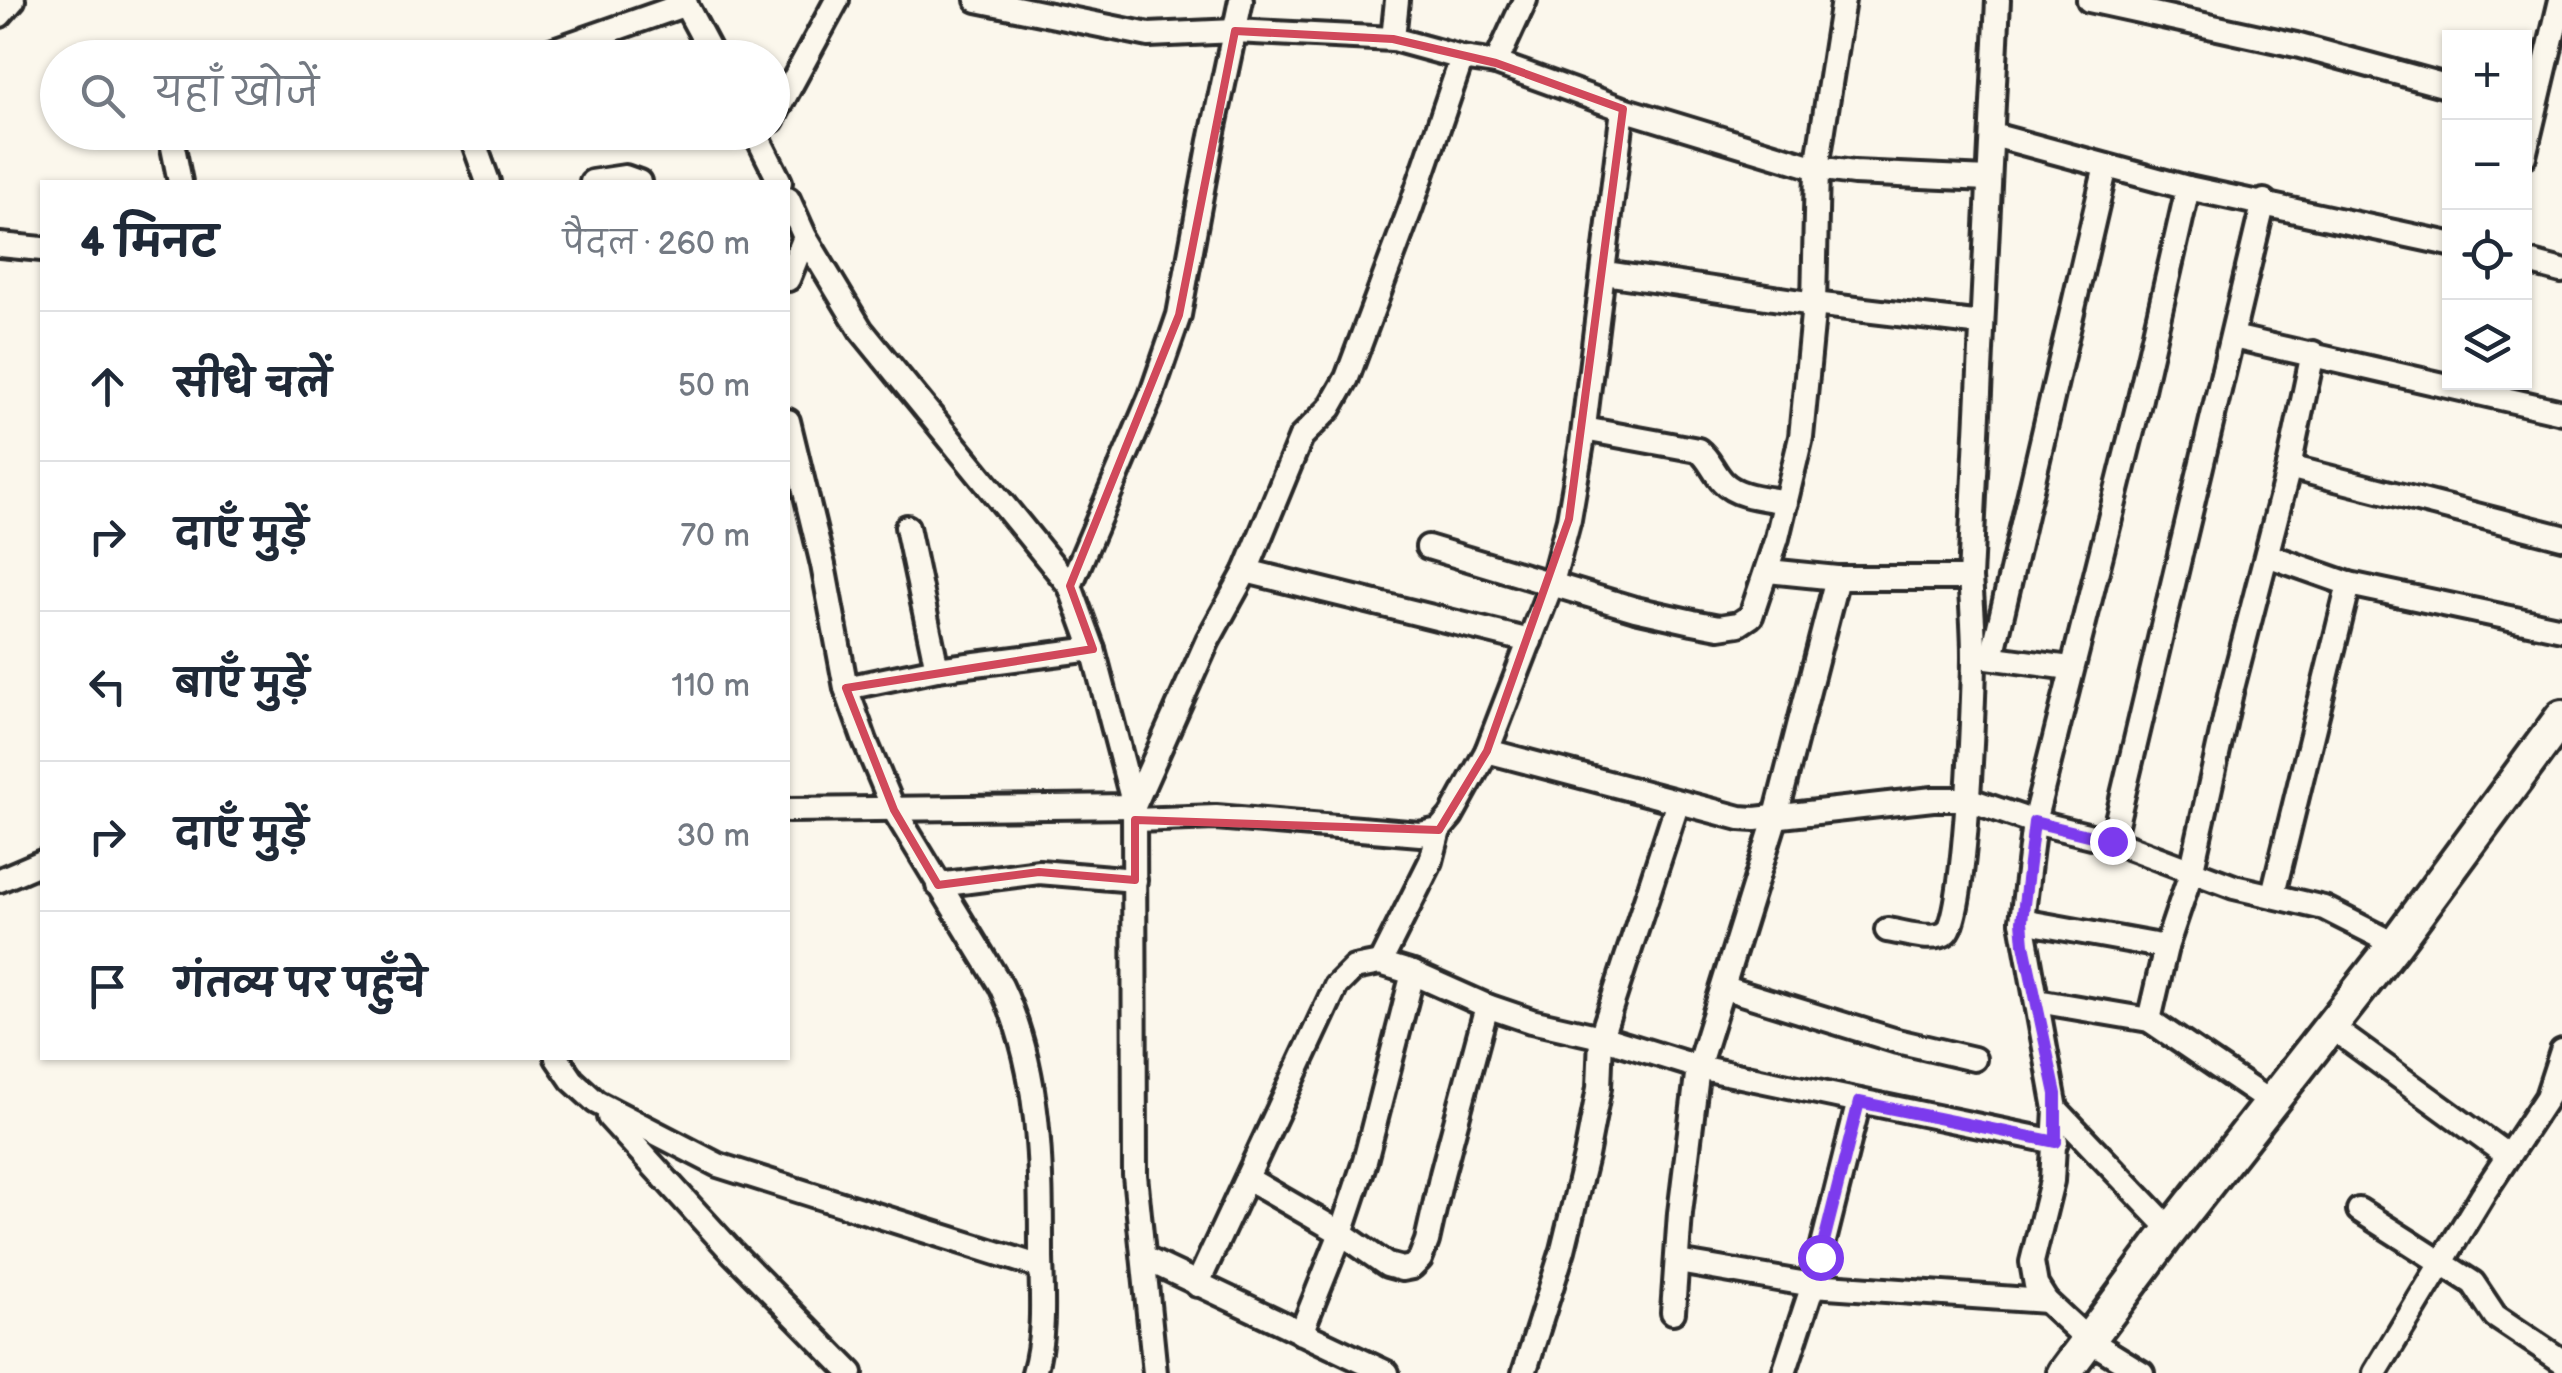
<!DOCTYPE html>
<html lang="hi">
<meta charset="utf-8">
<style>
:root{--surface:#fff;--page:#f2f2f3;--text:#1f2937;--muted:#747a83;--line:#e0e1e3}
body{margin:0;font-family:"Balsamiq Sans","Playpen Sans Deva",sans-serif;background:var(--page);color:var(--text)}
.controls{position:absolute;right:30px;top:30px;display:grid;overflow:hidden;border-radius:0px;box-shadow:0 2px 8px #0004}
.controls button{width:90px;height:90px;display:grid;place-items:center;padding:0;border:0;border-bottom:2px solid var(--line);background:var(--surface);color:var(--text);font:50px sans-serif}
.stop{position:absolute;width:30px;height:30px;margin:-22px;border:8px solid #7c3aed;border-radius:50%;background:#fff}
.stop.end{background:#7c3aed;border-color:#fff;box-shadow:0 2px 10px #0008}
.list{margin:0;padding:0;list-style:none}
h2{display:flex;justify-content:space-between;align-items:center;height:130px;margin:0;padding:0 40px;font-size:42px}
h2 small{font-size:32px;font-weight:400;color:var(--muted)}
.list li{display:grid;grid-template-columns:65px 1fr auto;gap:30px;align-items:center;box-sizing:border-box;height:150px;padding:0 40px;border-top:2px solid var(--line)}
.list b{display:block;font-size:38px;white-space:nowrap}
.list em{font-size:32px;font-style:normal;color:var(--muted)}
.icon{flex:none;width:55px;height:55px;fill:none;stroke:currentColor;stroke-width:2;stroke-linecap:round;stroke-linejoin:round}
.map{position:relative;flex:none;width:2562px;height:1373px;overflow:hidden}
.search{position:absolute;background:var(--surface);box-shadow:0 2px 8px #0004;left:40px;top:40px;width:750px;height:110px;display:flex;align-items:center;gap:25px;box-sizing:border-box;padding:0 35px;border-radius:55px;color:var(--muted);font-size:38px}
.panel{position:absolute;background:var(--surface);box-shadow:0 2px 8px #0004;left:40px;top:180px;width:750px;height:880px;border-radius:0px}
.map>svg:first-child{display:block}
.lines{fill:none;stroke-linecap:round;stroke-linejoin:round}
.street-casing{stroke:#2b2b2b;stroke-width:30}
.secondary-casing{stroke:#2b2b2b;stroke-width:40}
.street{stroke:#fbf7ec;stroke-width:22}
.secondary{stroke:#fbf7ec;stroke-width:32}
.route{stroke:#7c3aed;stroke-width:12}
.marked{fill:none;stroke:#d1495b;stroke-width:8;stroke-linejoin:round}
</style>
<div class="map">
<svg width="2562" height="1373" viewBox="0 0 2562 1373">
<rect width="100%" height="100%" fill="#fbf7ec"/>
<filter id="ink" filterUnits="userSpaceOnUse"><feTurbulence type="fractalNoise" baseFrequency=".01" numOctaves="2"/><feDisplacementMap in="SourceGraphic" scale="20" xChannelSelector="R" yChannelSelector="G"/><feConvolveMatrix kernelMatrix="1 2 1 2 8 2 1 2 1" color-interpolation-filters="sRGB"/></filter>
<g filter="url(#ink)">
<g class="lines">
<g class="street-casing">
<g id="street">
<path d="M683 0 714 58"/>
<path d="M977 0 1149 35 1235 31 1393 39 1462 58 1496 63 1623 109 1817 168 1854 173 1988 179"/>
<path d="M2089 0 2296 45 2450 87"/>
<path d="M0 15 13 0"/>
<path d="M1393 39 1397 0"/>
<path d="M531 58 686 4"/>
<path d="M1496 63 1525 0"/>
<path d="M772 120 837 0"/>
<path d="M170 132 180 182"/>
<path d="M470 132 488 182"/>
<path d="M755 132 780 182"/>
<path d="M1993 135 2188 188 2450 244"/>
<path d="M2524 156 2561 0"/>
<path d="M592 182 625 177 639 182"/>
<path d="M788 199 805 237 861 330 1070 586 1093 649 1134 806 1135 1175 1155 1373"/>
<path d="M0 245 42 249"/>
<path d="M2524 261 2562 271"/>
<path d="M1605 273 1814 304 1982 324"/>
<path d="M788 279 805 237"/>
<path d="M2233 337 2562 412"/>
<path d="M788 421 823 565 846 688 865 741 894 810 1001 986C1041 1070 1041 1166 1041 1258 1042 1296 1045 1336 1034 1373"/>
<path d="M1584 429 1698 450C1710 459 1713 472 1723 482 1737 497 1766 498 1786 502"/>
<path d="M2289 467 2562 537"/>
<path d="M907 527 937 669"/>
<path d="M1428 547 1635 609 1693 622 1719 627 1739 624 1751 616 1777 538 1801 437 1814 304 1817 168 1843 0"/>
<path d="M2267 555 2349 584 2562 629"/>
<path d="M1246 571 1530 641"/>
<path d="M1768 571 1837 578H1970"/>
<path d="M1070 586 1151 396 1179 315 1211 141 1241 0"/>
<path d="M1980 656 2070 668"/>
<path d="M1992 657 2106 166"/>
<path d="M846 688 937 669 1093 649"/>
<path d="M1487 751 1740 818 1755 819 1933 799H1967L2034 822 2112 841 2234 887 2324 908 2395 944"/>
<path d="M788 810 1134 806 1208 640 1246 571 1301 437 1330 408 1347 378 1411 207 1462 58"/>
<path d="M1135 820 1216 817 1420 834 1439 830 1451 816 1487 751 1552 583 1569 519 1582 443 1623 109"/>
<path d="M2112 841 2264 201"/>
<path d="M0 880 42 862"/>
<path d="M938 885 1039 872 1135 880"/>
<path d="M2273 894 2349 584"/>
<path d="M2022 921 2166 947"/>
<path d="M1887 930C1903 932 1934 943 1947 932 1966 915 1974 693 1974 656 1974 630 1972 604 1970 578L1998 0"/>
<path d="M1380 963 1431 861 1439 830"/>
<path d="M1725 988 1897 1041 1974 1059"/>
<path d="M2037 1001 2149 1020 2271 1103"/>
<path d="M2149 1020 2166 947 2191 873 2231 692 2289 467 2313 353"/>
<path d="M2331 1027 2508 1156"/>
<path d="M557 1058 572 1080 596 1102 718 1165 1041 1267"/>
<path d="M2056 1109 2171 1230"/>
<path d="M609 1117 731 1251 851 1373"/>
<path d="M1248 1179 1341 1233 1387 1265 1402 1269 1412 1267 1420 1259 1427 1241 1442 1174 1487 1006"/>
<path d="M2359 1210 2473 1283 2495 1316 2562 1361"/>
<path d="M1144 1258 1387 1373"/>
<path d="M1678 1262 1813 1285 2046 1301"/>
<path d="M1197 1285 1336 986 1354 968 1380 963 1413 973 1487 1006 1531 1021 1601 1037 1698 1067 2056 1142"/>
<path d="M1673 1312 1680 1213 1698 1067 1776 816 1837 578"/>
<path d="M1301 1333 1341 1233 1365 1161 1413 973"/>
<path d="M1524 1373 1563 1250 1586 1156 1599 1088 1601 1037 1678 802"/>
<path d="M1784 1373 1813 1285 1859 1101"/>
<path d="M2142 1373 2087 1339 2046 1301 2036 1285 2032 1262 2052 1181 2056 1109 2022 921 2034 822 2139 403 2188 188"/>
<path d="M2375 1373 2483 1194 2547 1097 2562 1051"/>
</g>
</g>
<g class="secondary-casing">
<path id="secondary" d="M2064 1373 2164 1239 2395 944 2562 717"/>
</g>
<use href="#street" class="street"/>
<use href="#secondary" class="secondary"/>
</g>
</g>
<g class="lines" filter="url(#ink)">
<path class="route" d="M1820 1257 1859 1102 2056 1142V1094L2024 944 2022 921 2034 822 2112 841"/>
</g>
<path class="marked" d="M1235 31 1393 39 1496 63 1623 109 1569 519 1487 751 1439 830 1135 820V880L1039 872 938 885 894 810 846 688 1093 649 1070 586 1179 315Z"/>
</svg>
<div class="controls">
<button>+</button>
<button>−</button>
<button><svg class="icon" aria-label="locate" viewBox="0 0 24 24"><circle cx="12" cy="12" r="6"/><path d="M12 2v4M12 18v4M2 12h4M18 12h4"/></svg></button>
<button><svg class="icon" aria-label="layers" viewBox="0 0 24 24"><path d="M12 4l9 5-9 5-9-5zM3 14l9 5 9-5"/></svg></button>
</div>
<div class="stop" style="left:1820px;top:1257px"></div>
<div class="stop end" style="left:2112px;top:841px"></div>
<div class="search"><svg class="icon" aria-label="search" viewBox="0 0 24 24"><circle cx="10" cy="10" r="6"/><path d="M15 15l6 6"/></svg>यहाँ खोजें</div>
<section class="panel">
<h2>4 मिनट<small>पैदल · 260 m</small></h2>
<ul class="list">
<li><svg class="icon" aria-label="ahead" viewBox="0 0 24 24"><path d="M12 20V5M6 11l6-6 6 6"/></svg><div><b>सीधे चलें</b></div><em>50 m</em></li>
<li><svg class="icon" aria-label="right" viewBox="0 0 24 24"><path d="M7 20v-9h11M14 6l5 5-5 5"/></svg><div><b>दाएँ मुड़ें</b></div><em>70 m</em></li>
<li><svg class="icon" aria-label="left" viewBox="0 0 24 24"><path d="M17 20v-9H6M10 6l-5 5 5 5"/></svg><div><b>बाएँ मुड़ें</b></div><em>110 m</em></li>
<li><svg class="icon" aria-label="right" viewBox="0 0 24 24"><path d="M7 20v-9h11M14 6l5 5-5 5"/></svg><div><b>दाएँ मुड़ें</b></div><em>30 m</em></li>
<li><svg class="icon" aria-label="arrive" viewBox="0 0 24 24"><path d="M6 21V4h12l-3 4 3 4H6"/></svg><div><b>गंतव्य पर पहुँचे</b></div></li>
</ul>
</section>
</div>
